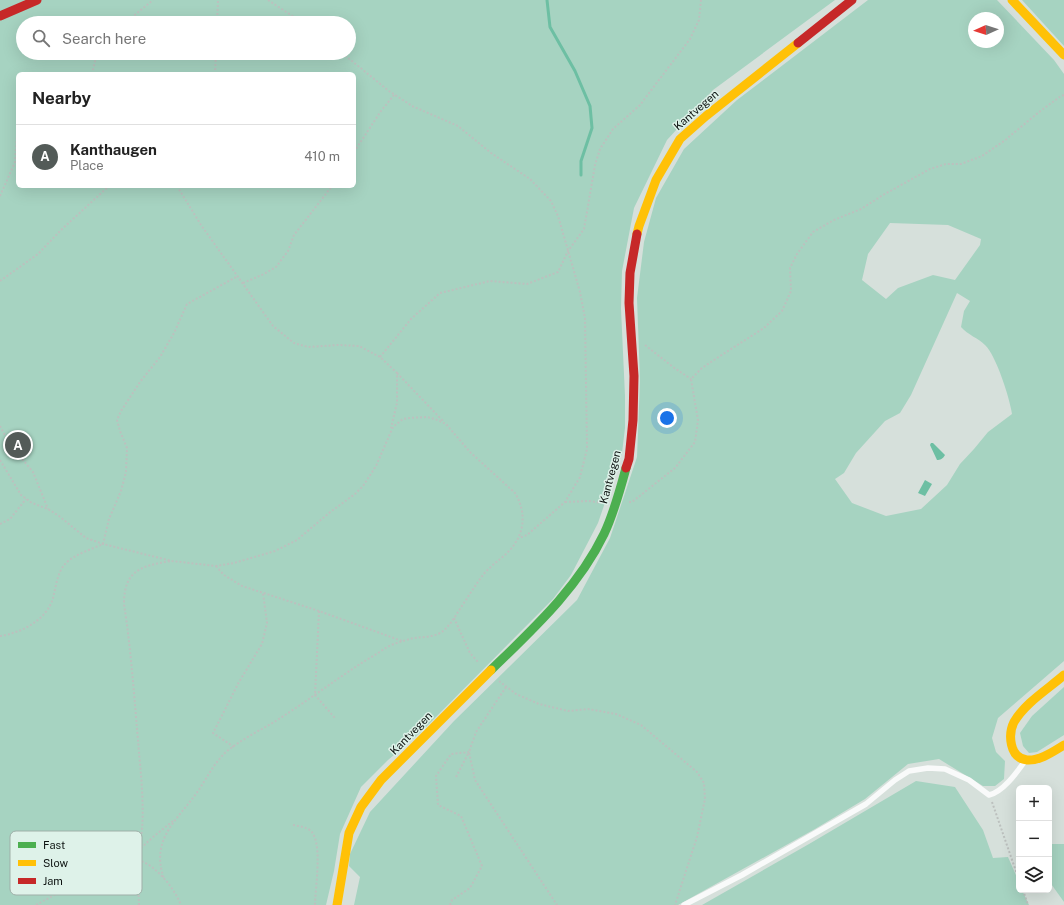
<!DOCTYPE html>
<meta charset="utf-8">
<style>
:root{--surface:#fff;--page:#f2f2f2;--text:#222;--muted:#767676;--line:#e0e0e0;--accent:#535b58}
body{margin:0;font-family:"Public Sans",sans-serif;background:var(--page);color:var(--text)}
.controls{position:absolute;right:12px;bottom:12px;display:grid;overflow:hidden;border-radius:6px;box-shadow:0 4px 16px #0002}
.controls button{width:36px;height:36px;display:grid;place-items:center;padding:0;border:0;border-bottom:1px solid var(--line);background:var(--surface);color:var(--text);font:20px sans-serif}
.compass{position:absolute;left:968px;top:12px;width:36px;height:36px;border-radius:50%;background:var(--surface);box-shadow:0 4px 16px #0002;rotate:267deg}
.you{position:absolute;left:667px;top:418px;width:14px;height:14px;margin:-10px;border:3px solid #fff;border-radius:50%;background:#1a73e8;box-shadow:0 0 0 6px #1a73e833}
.badge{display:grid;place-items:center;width:26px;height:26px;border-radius:50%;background:var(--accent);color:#fff;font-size:13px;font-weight:700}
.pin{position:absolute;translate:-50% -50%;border:2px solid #fff;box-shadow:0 1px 4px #0006}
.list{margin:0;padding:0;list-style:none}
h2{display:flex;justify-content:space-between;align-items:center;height:52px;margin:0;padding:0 16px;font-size:17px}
h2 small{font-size:13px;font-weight:400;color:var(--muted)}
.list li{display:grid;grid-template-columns:26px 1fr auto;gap:12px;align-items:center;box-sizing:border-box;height:64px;padding:0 16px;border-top:1px solid var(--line)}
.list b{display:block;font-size:15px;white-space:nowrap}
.list p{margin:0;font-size:13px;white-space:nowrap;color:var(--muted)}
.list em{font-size:13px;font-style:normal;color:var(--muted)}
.icon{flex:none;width:22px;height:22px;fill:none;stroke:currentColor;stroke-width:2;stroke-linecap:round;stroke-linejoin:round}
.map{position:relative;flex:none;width:1064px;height:905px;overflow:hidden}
.search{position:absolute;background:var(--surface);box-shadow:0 4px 16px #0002;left:16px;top:16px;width:340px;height:44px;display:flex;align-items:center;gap:10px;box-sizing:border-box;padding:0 14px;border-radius:22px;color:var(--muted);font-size:15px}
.panel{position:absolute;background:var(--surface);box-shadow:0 4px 16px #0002;left:16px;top:72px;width:340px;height:116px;border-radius:6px}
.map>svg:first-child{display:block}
.green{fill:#a6d3c1;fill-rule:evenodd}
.water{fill:#6dbfa3}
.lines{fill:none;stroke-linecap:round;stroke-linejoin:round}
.stream{stroke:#6dbfa3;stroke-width:3}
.path{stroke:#bcc0be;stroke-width:2;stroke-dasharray:2 2;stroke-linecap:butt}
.lane{stroke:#f9fafa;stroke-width:5.5}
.fast{stroke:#4caf50;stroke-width:9}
.slow{stroke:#ffc107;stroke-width:9}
.jam{stroke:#c62828;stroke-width:9}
.labels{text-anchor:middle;stroke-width:3;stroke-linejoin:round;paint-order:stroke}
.street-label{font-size:11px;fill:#0d1311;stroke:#def2e9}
.key{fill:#def2e9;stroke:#9fafa8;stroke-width:1}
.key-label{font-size:11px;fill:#0d1311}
</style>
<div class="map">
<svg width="1064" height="905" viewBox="0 0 1064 905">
<rect width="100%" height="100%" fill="#d6e0db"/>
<g class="green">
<path d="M0 0H835L713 90 667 140 634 208 622 271 621 309 625 396V428L622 453 598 523 571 575 553 599 422 731 388 760 361 787 340 834 334 871 326 905H0ZM23 23H349V53H23ZM18 74H354V186H18Z"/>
<path d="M868 0H997L1054 60 1064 74V661L998 718 992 738 996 752 1005 761 1004 779 995 786H983L939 759 908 764 865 799 815 829 678 905H354L360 877 349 866 350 854 370 812 454 721 577 600 610 538 637 457 640 381 637 298 644 242 656 198 684 149 737 100ZM974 18H998V42H974ZM890 223 948 225 981 239 980 245 955 280 933 275 898 288 886 299 862 280 868 254ZM957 293 970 301 964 311 961 327C968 335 978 338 985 345 996 355 1010 399 1012 414L988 432 974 449 960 464 947 485 921 509 886 516 852 503 835 479 844 473 856 453 885 421 900 413 911 395Z"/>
<path d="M1022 0H1064V46Z"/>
<path d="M1064 687V735L1037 752 1029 753 1023 746 1020 733 1032 716Z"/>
<path d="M916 781 955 787 983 830 993 858 1008 857 1019 882V890H1022L1029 905H702L809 844Z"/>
<path d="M1049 844H1064V902L1049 881Z"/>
</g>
<g class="water">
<path d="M931 443H933L945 455C943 459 940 460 937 460L930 445Z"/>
<path d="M925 480 932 484 925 496 918 493Z"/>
</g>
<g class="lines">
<path class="stream" d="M547 0 550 27 575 71 590 106 592 128 581 161V175"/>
<g class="path">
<path d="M268 0 303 23"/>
<path d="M125 23 153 0"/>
<path d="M217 23 218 0"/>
<path d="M342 53 389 91 412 106 458 126 491 153 530 179 551 201 558 216 580 292 585 318 587 449 580 477 565 502 527 535 519 538"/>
<path d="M92 74 97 53"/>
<path d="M215 74 216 53"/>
<path d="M354 152 381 111 394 95"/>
<path d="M177 186 201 225 273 326 294 343 308 347 338 345 359 346 380 357 397 373V403L391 428"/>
<path d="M0 196 15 162 18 118"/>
<path d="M0 281 38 254 61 230 109 186"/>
<path d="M243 283 264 274 276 267 288 251 294 235 332 186"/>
<path d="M645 345 673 367 691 379"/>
<path d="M380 357 411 319 440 293 490 281 527 284 558 272 568 251 584 229 595 165 600 149 613 129 640 105 690 39 699 20 701 0"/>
<path d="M397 373 444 422"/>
<path d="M0 426 9 443 33 472 48 509"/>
<path d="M0 460 21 495 32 503 48 509 59 516 86 538 103 544 172 561 216 566 234 563 275 551 297 540 329 513 355 494 363 486 376 466 393 427 403 419 409 418 427 417 435 419 446 424 470 452 515 493C527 513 525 535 508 552 500 560 490 566 483 575 471 591 461 608 450 624 446 628 443 632 438 634 431 637 422 637 414 638 406 640 399 642 391 645 383 649 376 655 368 659 339 677 313 697 285 715 266 728 244 737 226 752 214 763 207 778 198 791 177 821 150 838 164 879"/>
<path d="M565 502 589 501 602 503"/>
<path d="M629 502H632L675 468 695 442 698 420 691 379 702 368 717 358 764 328 782 311 791 291 790 268 797 254 813 232 834 220 861 209 883 195 930 169 946 164H961L982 156 1004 141 1039 112 1061 96 1064 95"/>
<path d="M0 524 10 519 26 499"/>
<path d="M216 566 224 575 242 586 319 611 402 641"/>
<path d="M319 611 315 695 335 718"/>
<path d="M454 618 470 653 479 663"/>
<path d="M0 636C21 633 47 620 53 598 56 587 57 573 65 564 73 555 92 549 103 544L109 519 121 491 126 472 127 448 120 431 117 420 121 411 140 382 160 357 174 333 187 304 238 276"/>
<path d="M499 681 516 694 539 704 568 711 588 709 616 714 641 725 697 772 704 783 705 799 697 837 675 905"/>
<path d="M506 687 476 732 469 752 475 780 557 905"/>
<path d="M234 747 213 733 239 682 262 644 267 623 263 593"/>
<path d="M456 777 469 752"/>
<path d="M992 802 1019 880"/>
<path d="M293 825C299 826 306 827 311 831 323 843 315 889 315 905"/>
<path d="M130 859C151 858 174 887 181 905"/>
<path d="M1023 890 1028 905"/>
<path d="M36 905 58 893 104 873 129 859 153 837 173 821"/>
<path d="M139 905 137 852C148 827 140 768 138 740 134 695 131 649 124 604 124 570 141 566 171 561"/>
<path d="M450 905 452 900 470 888 482 866 461 816 438 805 436 776 451 754 469 752"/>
</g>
<path class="lane" d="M684 905 742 875 866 804 895 780 909 771 928 768 945 769 969 780 989 795C1003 792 1017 772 1025 761"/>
<path class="fast" d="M491 670C533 629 578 588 604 534 614 513 620 490 626 468"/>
<g class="slow">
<path d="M1012 0 1064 55"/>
<path d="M637 234 639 226 656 180 680 139 706 116 798 43"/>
<path d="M1064 675C1048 689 1025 703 1014 722 1008 734 1009 758 1027 760 1040 761 1054 751 1064 745"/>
<path d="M337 905 349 833 361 807 381 780 491 670"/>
</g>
<g class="jam">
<path d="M0 16 37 0"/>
<path d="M798 43 852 0"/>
<path d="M626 468 629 459 633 420 634 376 629 303 630 273 637 234"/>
</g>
</g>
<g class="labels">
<g class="street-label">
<text transform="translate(696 110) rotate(-41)" y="4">Kantvegen</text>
<text transform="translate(610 477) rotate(-75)" y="4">Kantvegen</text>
<text transform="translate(411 733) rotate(-46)" y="4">Kantvegen</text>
</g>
</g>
<rect x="10" y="831" width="132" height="64" rx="6" class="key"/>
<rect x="18" y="842" width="18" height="6" fill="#4caf50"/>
<rect x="18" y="860" width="18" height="6" fill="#ffc107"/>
<rect x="18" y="878" width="18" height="6" fill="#c62828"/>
<g class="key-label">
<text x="43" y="849">Fast</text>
<text x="43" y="867">Slow</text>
<text x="43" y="885">Jam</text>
</g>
</svg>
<div class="controls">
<button>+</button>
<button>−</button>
<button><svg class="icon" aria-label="layers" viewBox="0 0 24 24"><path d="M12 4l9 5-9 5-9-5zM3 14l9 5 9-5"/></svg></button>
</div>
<svg class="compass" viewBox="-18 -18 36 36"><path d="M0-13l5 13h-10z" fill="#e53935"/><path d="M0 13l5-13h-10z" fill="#767676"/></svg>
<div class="you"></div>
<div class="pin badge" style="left:18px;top:445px">A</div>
<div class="search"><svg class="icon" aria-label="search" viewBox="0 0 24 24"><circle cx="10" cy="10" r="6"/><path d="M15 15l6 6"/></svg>Search here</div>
<section class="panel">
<h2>Nearby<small></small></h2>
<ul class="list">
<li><span class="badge">A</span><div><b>Kanthaugen</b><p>Place</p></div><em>410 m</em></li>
</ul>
</section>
</div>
